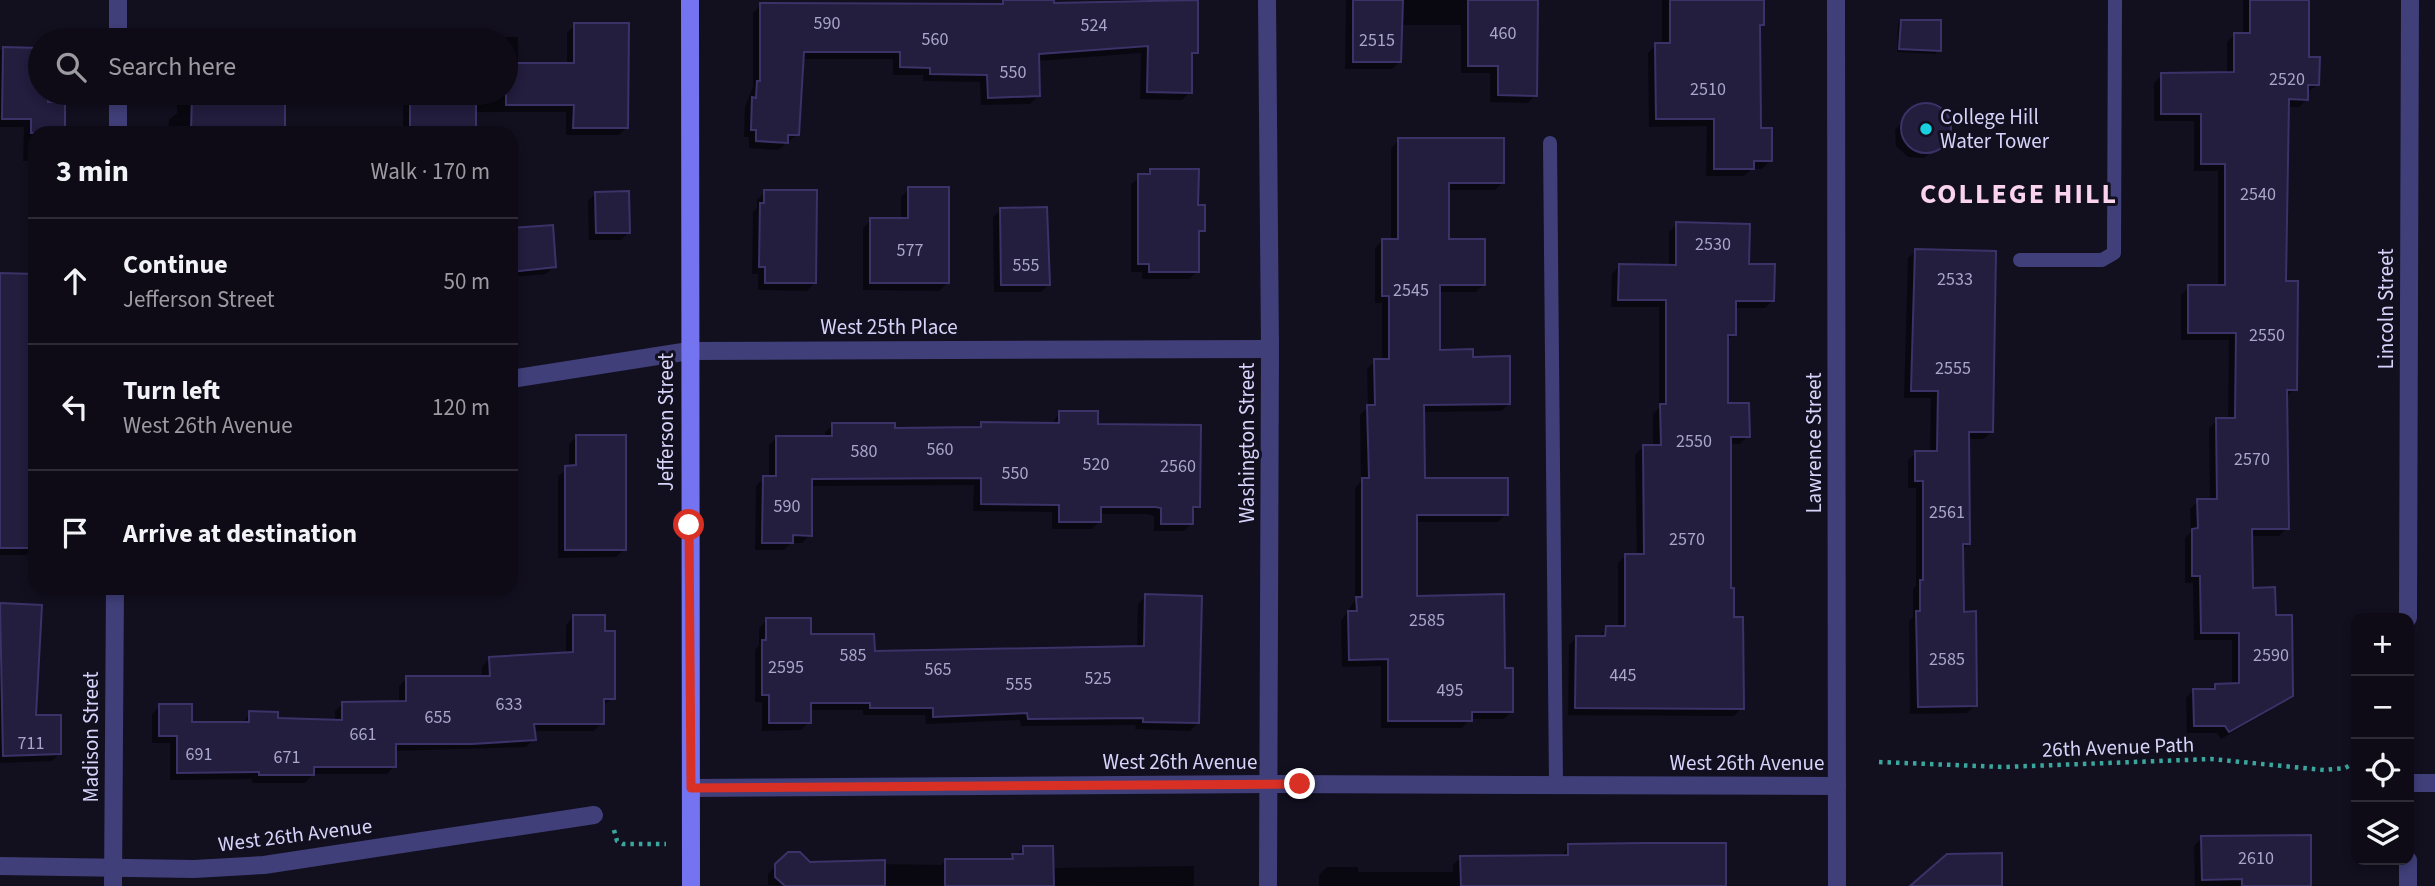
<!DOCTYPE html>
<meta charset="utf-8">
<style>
:root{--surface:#0e0b17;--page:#1c1924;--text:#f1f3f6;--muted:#9b9ba1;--line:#2e2b36}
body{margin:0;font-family:"Source Sans 3",sans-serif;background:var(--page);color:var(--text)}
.controls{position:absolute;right:21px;bottom:21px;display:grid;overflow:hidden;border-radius:14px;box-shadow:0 4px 10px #0003}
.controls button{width:63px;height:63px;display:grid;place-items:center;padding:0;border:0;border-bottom:2px solid var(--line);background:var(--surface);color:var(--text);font:35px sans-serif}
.stop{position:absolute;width:21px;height:21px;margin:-16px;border:5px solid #d93025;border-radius:50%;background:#fff}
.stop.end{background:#d93025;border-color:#fff;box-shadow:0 2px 7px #0008}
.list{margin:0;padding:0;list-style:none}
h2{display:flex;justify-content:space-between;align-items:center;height:91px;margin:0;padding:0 28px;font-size:30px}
h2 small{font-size:23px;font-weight:400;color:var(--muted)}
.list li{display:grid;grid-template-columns:46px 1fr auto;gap:21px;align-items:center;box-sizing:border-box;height:126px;padding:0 28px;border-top:2px solid var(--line)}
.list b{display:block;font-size:26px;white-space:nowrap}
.list p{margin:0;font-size:23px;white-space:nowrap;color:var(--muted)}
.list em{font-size:23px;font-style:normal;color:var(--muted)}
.icon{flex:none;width:38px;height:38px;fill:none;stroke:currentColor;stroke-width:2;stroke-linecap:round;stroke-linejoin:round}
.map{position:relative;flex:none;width:2435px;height:886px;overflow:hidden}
.search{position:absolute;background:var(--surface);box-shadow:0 4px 10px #0003;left:28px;top:28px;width:490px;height:77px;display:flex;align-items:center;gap:18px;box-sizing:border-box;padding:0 24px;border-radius:38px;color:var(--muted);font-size:26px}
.panel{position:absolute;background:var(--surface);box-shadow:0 4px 10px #0003;left:28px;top:126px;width:490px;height:469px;border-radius:21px}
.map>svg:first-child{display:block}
.shadow{fill:#0007}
.building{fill:#231d3e;stroke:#3b3268;stroke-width:2}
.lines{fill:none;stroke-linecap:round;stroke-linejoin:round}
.path{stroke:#3ba69d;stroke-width:4.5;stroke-dasharray:3.5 5;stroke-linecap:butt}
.lane{stroke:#403f79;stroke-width:14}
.street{stroke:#403f79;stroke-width:18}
.secondary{stroke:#7574f0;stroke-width:18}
.route{stroke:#d93025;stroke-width:9}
.poi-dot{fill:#19d0e0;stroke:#120f1f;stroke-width:2.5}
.labels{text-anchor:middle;stroke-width:6;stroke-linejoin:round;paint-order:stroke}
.number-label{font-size:18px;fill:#a9a6cb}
.poi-label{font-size:21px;fill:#d6d3fa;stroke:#120f1f;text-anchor:start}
.street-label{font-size:21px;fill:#d6d3fa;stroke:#120f1f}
.district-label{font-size:28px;font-weight:bold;letter-spacing:2px;fill:#fad4ed;stroke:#120f1f}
</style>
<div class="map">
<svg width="2435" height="886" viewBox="0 0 2435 886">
<rect width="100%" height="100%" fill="#120f1f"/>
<g class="shadow">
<path d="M1052 0V5L1119 0H1197L1196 53 1190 58V92L1182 100 1140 99 1141 53 1037 61 1038 96 1030 104 981 105 980 82 923 81V75H893V59H802L798 134 778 150 749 148V137H744L745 107 753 87V13L761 5H999L1004 1Z"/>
<path d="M1346 0H1536L1535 95 1528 103 1490 102V73H1461V25H1400V62L1392 69H1345Z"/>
<path d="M1662 0H1762V25L1758 29 1759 130 1770 161 1762 169H1752L1744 176H1706L1707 126 1649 127 1648 53 1656 45H1662Z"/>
<path d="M2243 0H2307V59L2318 85 2307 92V99L2299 107H2287L2284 283 2295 389 2286 397 2287 528 2279 536H2251V589L2274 617 2291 695 2283 703 2221 739 2217 733H2187L2186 698 2194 690 2232 685V640H2194L2193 583H2185V538L2191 532 2190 509 2198 501H2210L2209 428 2217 420H2228L2229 340H2181V295L2189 287H2218V171H2194V121H2154V83L2162 75 2227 74V42L2235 34 2243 35Z"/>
<path d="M1901 20 1939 21V50L1935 54 1897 52 1898 24Z"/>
<path d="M575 25 627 127 619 135H566V112H474V133H403V98L408 93H506V40H426L428 38 518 37V65H567V33Z"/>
<path d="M324 37H373V40H321Z"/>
<path d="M0 50H40V93H54V104L63 133H35V161H23L24 127H0Z"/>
<path d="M177 93H371L366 98H355L347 105H283V133H168L169 120 177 113Z"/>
<path d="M1925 104 1936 107 1948 121 1946 138 1924 158 1908 157 1896 146 1895 130 1914 108Z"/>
<path d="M1399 140 1503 182 1495 190H1447V241L1484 284 1476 292H1438V352L1472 359 1509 404 1501 411 1422 412 1423 480 1506 514 1498 522H1415V598L1504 670 1512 711 1504 719H1470L1462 728H1381V666L1342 667 1341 621 1355 600V488L1361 481 1360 415 1368 407 1367 369 1375 361H1382V303H1375V248L1383 240H1391V148Z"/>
<path d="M1151 170 1196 206 1203 230 1197 236V272L1189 279H1142V272H1131V184Z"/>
<path d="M909 189 947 283 939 291 863 290V228L871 220H901V197Z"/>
<path d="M765 192 814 283 807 291 758 290V274H752L753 212 757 208V200Z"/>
<path d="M596 193 629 232 621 240H589L588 201Z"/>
<path d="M1001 210 1049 284 1041 292H994L993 217Z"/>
<path d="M1677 224 1747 266 1772 301 1765 308H1734V334L1726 342V405L1748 436 1740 444H1729V590L1742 708 1734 716 1568 715 1569 645 1577 637H1599L1606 628H1618V563L1625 556H1637L1635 455 1643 447H1653V414L1659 408V307H1611L1612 274 1619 266 1669 267V232Z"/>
<path d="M511 230 554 266 546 274 511 277Z"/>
<path d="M1916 251 1992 431 1984 439H1968L1969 543 1961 551 1962 614 1975 705 1967 713 1910 714 1909 621 1913 617V589L1916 586V488H1908V460L1916 453 1930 452 1931 398H1904L1908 258Z"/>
<path d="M0 275 35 276 34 548 26 555H0Z"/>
<path d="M1060 412 1097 426 1198 506 1192 513V523L1184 531H1154V516L1147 514H1100V521L1092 529H1052V512L973 511 974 485 810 486V535L802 543H791L784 550H755L756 486 764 478H769V445L777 437H825V432L833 425 894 430 977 428 982 423 1052 424Z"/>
<path d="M577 436 624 549 616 557 558 558V476L569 468V444Z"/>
<path d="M1146 596 1198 723 1190 731 1135 729 1136 725 1021 726 1020 720 926 724 925 715H863V710H809V722L801 730 762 731V702H755V650L759 645V628L767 620 809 636 873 652 1137 648 1138 604Z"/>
<path d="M0 604 40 606 35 717 60 753 52 761 0 763Z"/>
<path d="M573 617 613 698 602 706V723L594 731H533L534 739 526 747 394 751V766L387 774H313L305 783H252V779L170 780V743H152V714L160 706 190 724H242L250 713 276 720 335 722V711L343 703H399V686L407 678H482V667L489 659 566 654V625Z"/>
<path d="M2202 838 2309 886H2195L2194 846Z"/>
<path d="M1569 846 1724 886H1319V875L1327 867H1358V872H1453V865L1461 857H1561Z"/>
<path d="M1024 848 1052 868 1194 866V886L768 885V874L788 853 809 863 941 865 945 861H1008Z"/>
</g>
<g class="building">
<path d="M1003 0H1054V3L1198 0V53H1192V93L1147 92 1148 46 1039 54 1040 96 988 98 987 75 930 74V68L900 67V52H804L799 135H788V143L756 141V130H751L752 97 756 98 757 81H760V3L1003 4Z"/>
<path d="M1353 0H1403L1401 62H1353Z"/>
<path d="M1468 0H1538L1537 96 1498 95V66H1468Z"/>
<path d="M1670 0H1764V25H1760L1761 128H1772V161H1754V169H1714V119H1656L1655 43H1670Z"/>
<path d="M2250 0H2309V57H2320L2319 85H2308V100L2289 99 2286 281H2298L2297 390H2287L2289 529H2252L2253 588 2275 587 2276 615H2292L2293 696 2229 732 2225 726H2194L2193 689H2215V684L2239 683V633H2201L2200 576H2192V529L2198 528 2197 499H2217L2216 418H2235L2236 333H2188V285H2225V164H2201V114H2161V73L2234 72V33H2250Z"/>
<path d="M1901 20H1941V51L1899 49Z"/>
<path d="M574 23H629L628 128H573L574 105H506V63H574Z"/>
<path d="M3 47 40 48V93H48V102H65V133H31V119H2Z"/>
<path d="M192 93H285V133H191Z"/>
<path d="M410 93H476V133L410 131Z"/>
<circle cx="1926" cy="128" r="25"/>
<path d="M1398 138H1504V183H1449V239H1485V285H1440V350L1473 349V357L1510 356V404L1424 405 1425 478H1508V515H1417V596L1504 594 1505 668H1513V712H1472V721H1388V659L1349 660 1348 611H1357L1356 597H1362V478H1369L1367 405H1375L1374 359H1389V296H1382V239H1398Z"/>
<path d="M1150 169H1199L1198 205H1205V231H1199V272H1149V264H1138V174H1150Z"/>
<path d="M908 187H949V283H870V218H908Z"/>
<path d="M764 190H817L816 283H765V267H759L760 203H764Z"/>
<path d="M629 191 630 233H596L595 192Z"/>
<path d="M1047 207 1050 285H1001L1000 208Z"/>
<path d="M1676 222 1750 224 1749 264H1775L1774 301H1736V335H1728V403H1749L1750 437H1731V588H1734V617H1743L1744 709 1575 708 1576 636H1605L1606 626H1625V554H1644L1643 445H1661L1660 404H1666V300H1618L1619 264 1676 265Z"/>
<path d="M553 225 556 267 511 272V228Z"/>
<path d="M1915 249 1996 251 1993 432H1969L1970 544H1963L1964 612 1976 611 1977 706 1918 707 1916 611H1920V580H1923V481H1915V451H1937L1938 391H1911Z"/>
<path d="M0 273 35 274V548H0Z"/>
<path d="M1059 411H1098V424L1201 425 1200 507H1193V524H1161V508L1156 507H1101V522H1059V505L981 504V478L812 479V536L793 535V543H762L763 476H776V436H832V423H895V428L981 427V422L1059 423Z"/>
<path d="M576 435H626V550H565V466L576 465Z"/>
<path d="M1145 594 1202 596 1199 723 1143 722V718L1028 719 1027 713 933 717V708H870V703H811V723H769V695H762V640H766V618H811V634H874L875 651 1144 646Z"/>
<path d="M0 603 42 605 36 715H61V754L3 756Z"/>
<path d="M573 615H605V631H615V699H604V724H534L536 740 472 744H396V767H314V775H259V772L177 773V736H159V704H192V722H249V711L278 712V718L342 720V702L406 701V676H490L489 657 573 652Z"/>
<path d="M2311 835V886H2242V879L2202 880 2201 836Z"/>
<path d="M1646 843H1726V886H1461L1460 856 1568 855V844Z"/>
<path d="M1023 846H1053L1054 886H945V859H1013L1012 854H1023Z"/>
<path d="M788 852H800L810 862 885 860V886H785L775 877V864Z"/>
<path d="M2002 853V886H1910L1947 854Z"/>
</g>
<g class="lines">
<g class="path">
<path d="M1879 762 2004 767 2211 759 2324 770 2345 768 2356 762"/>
<path d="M614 830 617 841 623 844H666"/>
</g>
<g class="lane">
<path d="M1550 143 1556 784"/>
<path d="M2020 260H2102L2114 253 2115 0"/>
</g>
<g class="street">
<path d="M1267 0 1270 349 1268 886"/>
<path d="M1836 0 1837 886"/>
<path d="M118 40V0"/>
<path d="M118 133V93"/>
<path d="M511 379 689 351 1270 349"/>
<path d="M2408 618 2410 0"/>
<path d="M2409 783H2435"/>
<path d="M691 788 1268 784 1837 786"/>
<path d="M2408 860V886"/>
<path d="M0 866 194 869 264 865 594 815"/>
<path d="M113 886 115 588"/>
</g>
<path class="secondary" d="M690 0 691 886"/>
</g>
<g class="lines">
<path class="route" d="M689 525 691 788 1300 784"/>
</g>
<circle class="poi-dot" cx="1926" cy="129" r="7"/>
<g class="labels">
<g class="number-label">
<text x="827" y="29">590</text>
<text x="1094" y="31">524</text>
<text x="1503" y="39">460</text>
<text x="935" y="45">560</text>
<text x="1377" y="46">2515</text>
<text x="1013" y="78">550</text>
<text x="2287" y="85">2520</text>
<text x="1708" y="95">2510</text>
<text x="2258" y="200">2540</text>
<text x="1713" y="250">2530</text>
<text x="910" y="256">577</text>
<text x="1026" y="271">555</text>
<text x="1955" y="285">2533</text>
<text x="1411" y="296">2545</text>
<text x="2267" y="341">2550</text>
<text x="1953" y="374">2555</text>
<text x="1694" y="447">2550</text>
<text x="940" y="455">560</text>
<text x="864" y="457">580</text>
<text x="2252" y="465">2570</text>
<text x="1096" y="470">520</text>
<text x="1178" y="472">2560</text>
<text x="1015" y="479">550</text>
<text x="787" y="512">590</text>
<text x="1947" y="518">2561</text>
<text x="1687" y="545">2570</text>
<text x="1427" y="626">2585</text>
<text x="853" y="661">585</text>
<text x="2271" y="661">2590</text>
<text x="1947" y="665">2585</text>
<text x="786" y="673">2595</text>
<text x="938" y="675">565</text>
<text x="1623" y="681">445</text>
<text x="1098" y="684">525</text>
<text x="1019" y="690">555</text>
<text x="1450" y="696">495</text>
<text x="509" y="710">633</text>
<text x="438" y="723">655</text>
<text x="363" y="740">661</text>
<text x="31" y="749">711</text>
<text x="199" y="760">691</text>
<text x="287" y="763">671</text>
<text x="2256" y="864">2610</text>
</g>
<g class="poi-label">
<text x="1940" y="124">College Hill<tspan x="1940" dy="24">Water Tower</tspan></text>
</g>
<g class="street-label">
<text transform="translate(2386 309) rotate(-90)" y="7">Lincoln Street</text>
<text x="889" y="334">West 25th Place</text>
<text transform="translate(666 422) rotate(-90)" y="7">Jefferson Street</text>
<text transform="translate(1247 443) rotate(-90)" y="7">Washington Street</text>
<text transform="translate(1814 443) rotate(-90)" y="7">Lawrence Street</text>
<text transform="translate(91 737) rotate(-90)" y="7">Madison Street</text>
<text transform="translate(2118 747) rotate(-2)" y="7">26th Avenue Path</text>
<text x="1180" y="769">West 26th Avenue</text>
<text x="1747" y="770">West 26th Avenue</text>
<text transform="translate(295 835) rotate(-7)" y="7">West 26th Avenue</text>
</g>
<g class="district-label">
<text x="2019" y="203">COLLEGE HILL</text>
</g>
</g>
</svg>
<div class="controls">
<button>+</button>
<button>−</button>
<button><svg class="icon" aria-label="locate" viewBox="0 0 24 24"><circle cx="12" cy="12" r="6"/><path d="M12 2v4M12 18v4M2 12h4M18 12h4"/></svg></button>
<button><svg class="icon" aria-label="layers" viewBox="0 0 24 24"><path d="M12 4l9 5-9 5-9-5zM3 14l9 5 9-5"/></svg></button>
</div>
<div class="stop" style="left:689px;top:525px"></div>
<div class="stop end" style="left:1300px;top:784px"></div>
<div class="search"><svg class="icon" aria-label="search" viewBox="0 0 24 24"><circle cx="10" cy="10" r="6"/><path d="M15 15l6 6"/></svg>Search here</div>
<section class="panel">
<h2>3 min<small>Walk · 170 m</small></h2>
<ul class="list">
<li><svg class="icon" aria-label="ahead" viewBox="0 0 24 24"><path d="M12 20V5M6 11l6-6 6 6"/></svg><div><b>Continue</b><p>Jefferson Street</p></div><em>50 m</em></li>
<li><svg class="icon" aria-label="left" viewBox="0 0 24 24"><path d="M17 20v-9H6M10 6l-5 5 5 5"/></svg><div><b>Turn left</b><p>West 26th Avenue</p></div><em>120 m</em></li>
<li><svg class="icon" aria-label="arrive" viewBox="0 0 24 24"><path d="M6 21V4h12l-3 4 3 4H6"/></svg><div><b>Arrive at destination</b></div></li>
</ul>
</section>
</div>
